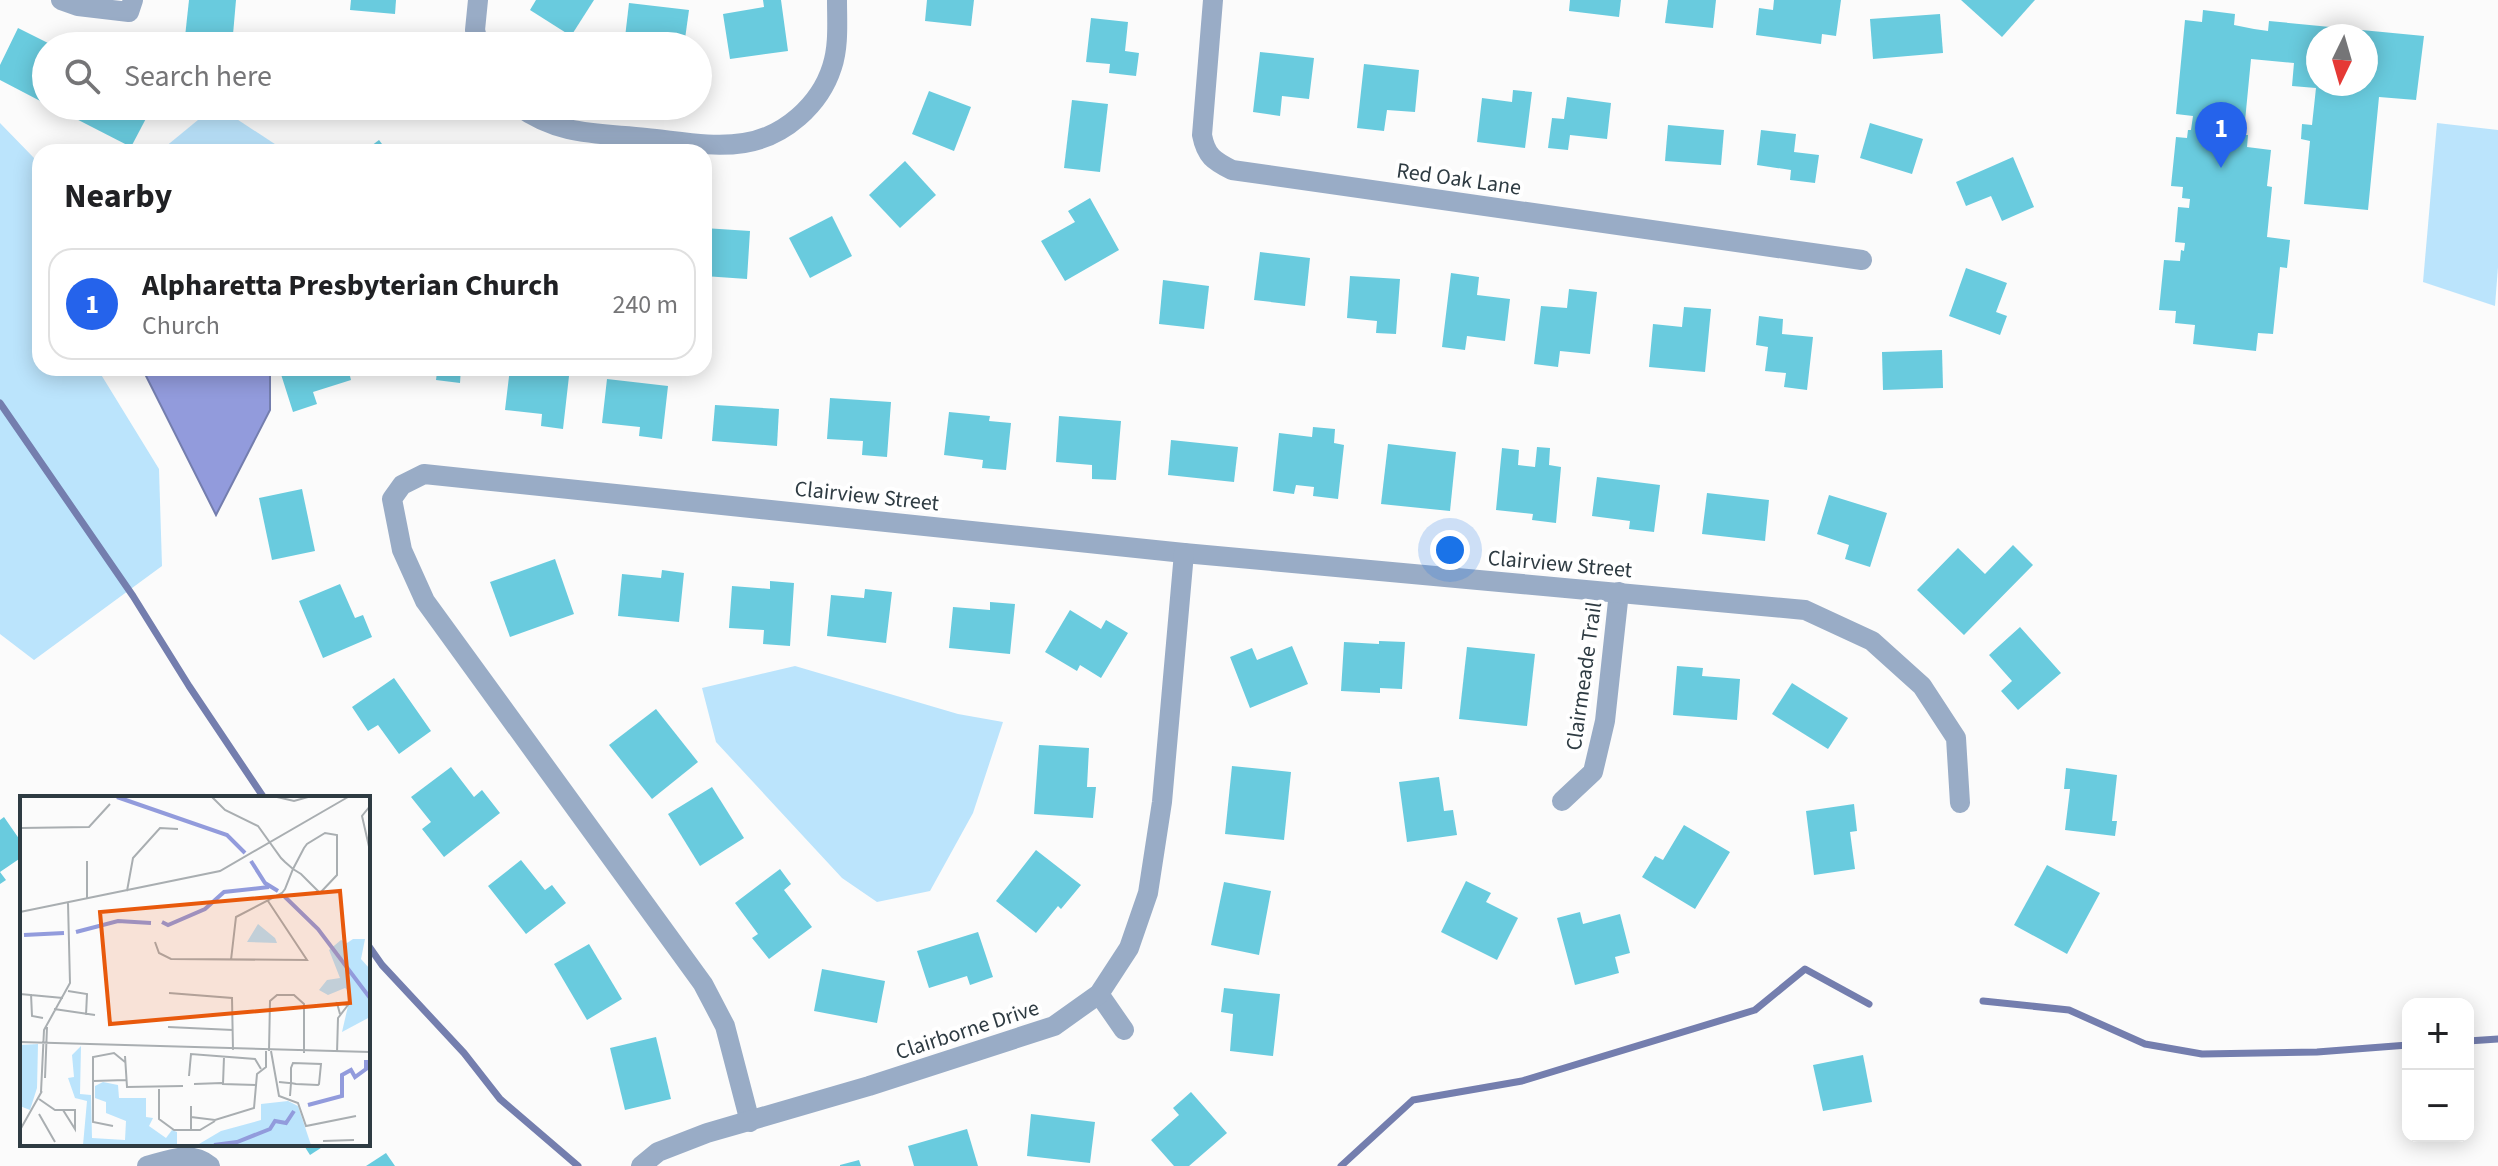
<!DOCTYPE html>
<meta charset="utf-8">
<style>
:root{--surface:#fff;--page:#f2f2f2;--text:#202124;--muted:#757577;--line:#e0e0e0;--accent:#2563eb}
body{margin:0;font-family:"Source Sans 3",sans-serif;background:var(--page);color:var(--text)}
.controls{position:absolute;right:24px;bottom:24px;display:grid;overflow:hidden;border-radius:16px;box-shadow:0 4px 20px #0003}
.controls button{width:72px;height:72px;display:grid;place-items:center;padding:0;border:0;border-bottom:2px solid var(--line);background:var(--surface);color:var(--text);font:40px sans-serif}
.compass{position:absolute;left:2306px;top:24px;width:72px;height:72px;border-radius:50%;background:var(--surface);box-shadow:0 4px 20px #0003;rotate:185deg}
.you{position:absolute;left:1450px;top:550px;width:28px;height:28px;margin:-20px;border:6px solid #fff;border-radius:50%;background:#1a73e8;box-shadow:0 0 0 12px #1a73e833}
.badge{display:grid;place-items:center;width:52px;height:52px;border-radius:50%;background:var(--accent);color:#fff;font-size:26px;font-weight:700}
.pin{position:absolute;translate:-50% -66px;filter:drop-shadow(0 2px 4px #0008)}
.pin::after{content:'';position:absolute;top:42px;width:28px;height:24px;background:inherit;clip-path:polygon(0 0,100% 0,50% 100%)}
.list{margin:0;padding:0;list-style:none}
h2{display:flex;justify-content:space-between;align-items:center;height:104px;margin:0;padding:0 32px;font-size:34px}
h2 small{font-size:26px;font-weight:400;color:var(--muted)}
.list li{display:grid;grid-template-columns:52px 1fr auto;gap:24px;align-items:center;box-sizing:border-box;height:112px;margin:0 16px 16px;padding:0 16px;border:2px solid var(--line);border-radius:24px}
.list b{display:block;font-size:30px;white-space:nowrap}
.list p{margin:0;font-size:26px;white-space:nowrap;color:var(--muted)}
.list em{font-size:26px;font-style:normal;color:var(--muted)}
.icon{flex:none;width:44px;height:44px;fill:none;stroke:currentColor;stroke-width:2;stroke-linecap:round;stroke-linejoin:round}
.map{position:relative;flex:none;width:2498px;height:1166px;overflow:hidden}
.search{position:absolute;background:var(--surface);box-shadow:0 4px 20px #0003;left:32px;top:32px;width:680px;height:88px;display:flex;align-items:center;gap:20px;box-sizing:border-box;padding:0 28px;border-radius:44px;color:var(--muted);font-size:30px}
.panel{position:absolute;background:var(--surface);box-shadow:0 4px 20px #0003;left:32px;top:144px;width:680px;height:232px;border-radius:24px}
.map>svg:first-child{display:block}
.green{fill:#bbe4fc}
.water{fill:#929bdc;stroke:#747eae;stroke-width:2}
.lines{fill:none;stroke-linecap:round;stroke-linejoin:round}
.stream{stroke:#747eae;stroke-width:7}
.building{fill:#69cbde;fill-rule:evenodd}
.minor{stroke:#99acc6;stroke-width:20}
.labels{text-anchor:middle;stroke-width:8;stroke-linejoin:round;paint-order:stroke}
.street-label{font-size:22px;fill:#2e3b42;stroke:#fff}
.inset-river{fill:none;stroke:#929bdc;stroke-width:4}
.inset-road{fill:none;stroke:#a9aeb1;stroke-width:2}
.view{fill:#e8590c;fill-opacity:0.15;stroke:#e8590c;stroke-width:4}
.inset-edge{fill:none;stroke:#2e3b42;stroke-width:4}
</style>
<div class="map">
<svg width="2498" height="1166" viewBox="0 0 2498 1166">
<rect width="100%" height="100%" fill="#fbfbfb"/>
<g class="green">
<path d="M215 106H217L287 152H159Z"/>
<path d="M0 123 34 158 40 159V368H97L159 469 162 566 34 660 0 634Z"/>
<path d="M2437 123 2498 130V267L2495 306 2423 282Z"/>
<path d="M795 666 958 714 1003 722 973 813 930 891 877 902 842 878 716 742 702 688Z"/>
</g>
<path class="water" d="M142 368H270V410L216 515Z"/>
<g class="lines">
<g class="stream">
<path d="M0 403 133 596 189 686 264 798"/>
<path d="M368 945 382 965 464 1053 500 1099 578 1166"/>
<path d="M1983 1001 2069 1010 2145 1044 2202 1054 2317 1052 2408 1045"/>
<path d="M2468 1041 2498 1039"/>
<path d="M1341 1166 1413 1100 1522 1081 1755 1010 1805 969 1869 1004"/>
</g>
</g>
<g class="building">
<path d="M189 0H236L232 46H184Z"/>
<path d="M351 0H396L395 14 350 10Z"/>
<path d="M536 0H594L571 36 530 10Z"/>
<path d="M763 0H781L788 51 730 59 723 14 764 7Z"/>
<path d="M927 0H974L971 26 925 21Z"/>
<path d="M1570 0H1621L1619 17 1569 11Z"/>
<path d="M1668 0H1716L1713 28 1665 23Z"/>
<path d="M1774 0H1841L1836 36 1822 34 1821 44 1756 35 1759 8 1773 10Z"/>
<path d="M1961 0H2035L2002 37Z"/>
<path d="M629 3 689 10 684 46H624Z"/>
<path d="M2203 10 2235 14 2234 25 2254 29 2268 31 2269 21 2424 36 2416 100 2379 97 2368 210 2304 204 2310 141 2301 139 2302 124 2312 125 2316 88 2292 86 2294 63 2251 59 2245 121 2237 120 2235 134 2248 135 2247 147 2271 150 2267 186 2272 187 2267 237 2290 240 2287 268 2280 267 2273 334 2258 333 2256 351 2193 344 2195 325 2175 323 2176 311 2159 310 2164 260 2180 261 2181 250 2184 251 2185 243 2175 242 2178 207 2189 208 2190 199 2182 198 2183 187 2171 186 2176 137 2187 138 2188 130H2191L2193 116 2176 114 2185 20 2202 22ZM2318 36H2366V84H2318Z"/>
<path d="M1940 14 1943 53 1873 59 1870 19Z"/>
<path d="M1091 18 1128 22 1125 51 1139 53 1136 76 1109 73 1110 64 1086 62Z"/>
<path d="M18 28 54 46H46V104L0 80V65Z"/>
<path d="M1260 52 1314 58 1309 99 1282 96 1280 116 1253 112Z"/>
<path d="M1364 64 1419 70 1415 112 1387 110 1384 131 1357 128Z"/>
<path d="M1513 90 1532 92 1525 148 1477 142 1482 98 1512 102Z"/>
<path d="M929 91 971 107 954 151 912 134Z"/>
<path d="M1567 97 1611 103 1607 139 1570 135 1568 150 1548 148 1552 118 1564 119Z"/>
<path d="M1072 100 1108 104 1100 172 1064 168Z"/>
<path d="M51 106H145L151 109 131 147Z"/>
<path d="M1870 123 1923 139 1912 174 1860 158Z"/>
<path d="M1668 125 1724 130 1721 165 1665 161Z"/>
<path d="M1761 130 1796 134 1794 152 1819 155 1815 183 1790 180 1791 170 1757 165Z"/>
<path d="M379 140 388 152H363Z"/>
<path d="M2013 157 2034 207 2002 221 1991 196 1966 206 1956 182Z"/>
<path d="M905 161 936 195 900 228 869 195Z"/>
<path d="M1090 198 1119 250 1065 281 1041 241 1075 222 1068 211Z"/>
<path d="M832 216 852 256 810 278 789 238Z"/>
<path d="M704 228 750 231 747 279 704 276Z"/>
<path d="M1260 252 1310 258 1305 306 1254 300Z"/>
<path d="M1966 268 2007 283 1996 312 2007 316 2000 335 1949 316Z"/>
<path d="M1451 273 1479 277 1477 295 1510 299 1505 341 1467 336 1465 350 1442 347Z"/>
<path d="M1350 276 1400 279 1396 334 1376 333 1377 321 1347 318Z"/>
<path d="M1163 280 1209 286 1204 329 1159 324Z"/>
<path d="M1569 289 1597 292 1590 354 1560 351 1558 367 1534 364 1541 306 1567 308Z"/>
<path d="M1684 307 1711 309 1705 372 1649 367 1653 324 1682 327Z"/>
<path d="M1759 316 1783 319 1782 334 1813 337 1807 390 1784 387 1786 373 1765 371 1768 347 1756 345Z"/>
<path d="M1942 350 1943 388 1883 390 1882 352Z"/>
<path d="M279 368H348L351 380 313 392 317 404 293 412Z"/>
<path d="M421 368H461L460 383 436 380 437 372 421 370Z"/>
<path d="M510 368H550L549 374 569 376 563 429 541 426 542 414 505 410Z"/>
<path d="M607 379 668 386 662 439 639 436 640 427 602 423Z"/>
<path d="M830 398 891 402 887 457 862 455 863 441 827 439Z"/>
<path d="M715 405 779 409 777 446 712 441Z"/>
<path d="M949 412 990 416 989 421 1011 423 1006 470 982 468 983 460 944 455Z"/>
<path d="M1059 416 1121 421 1116 480 1092 479V465L1056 462Z"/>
<path d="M1313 427 1335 429 1334 443 1344 445 1338 499 1313 496 1314 487 1296 485 1294 494 1273 491 1279 433 1312 437Z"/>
<path d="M1171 440 1238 447 1234 482 1168 475Z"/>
<path d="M1388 444 1456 452 1450 511 1381 504Z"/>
<path d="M1537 447 1550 448 1549 465 1561 467 1556 523 1532 520 1533 514 1496 510 1502 448 1519 450 1518 465 1535 467Z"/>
<path d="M1597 477 1660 485 1654 532 1629 529 1630 521 1592 516Z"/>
<path d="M302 489 315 551 272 560 259 498Z"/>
<path d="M1707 493 1769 500 1765 541 1702 534Z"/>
<path d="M1829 495 1887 513 1870 567 1845 559 1849 545 1817 534Z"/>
<path d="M2013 545 2033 565 1964 635 1917 590 1958 548 1985 574Z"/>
<path d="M555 559 574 614 510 637 490 582Z"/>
<path d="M662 570 684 573 679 622 618 616 622 574 661 578Z"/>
<path d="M770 581 794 583 790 646 763 644 764 630 729 628 732 586 770 589Z"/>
<path d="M340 584 355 618 363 615 372 637 323 658 299 601Z"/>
<path d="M865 589 892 592 886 643 827 636 831 595 864 598Z"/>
<path d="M990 602 1015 604 1010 654 949 648 953 607 990 610Z"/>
<path d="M1070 610 1101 629 1106 620 1128 633 1101 678 1080 665 1077 671 1045 652Z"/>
<path d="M2020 627 2061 673 2018 710 2001 691 2012 681 1989 655Z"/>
<path d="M1379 641 1405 642 1402 689 1380 688V693L1341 691 1344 642 1379 644Z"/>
<path d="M1292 646 1308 684 1250 708 1230 657 1252 648 1257 660Z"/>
<path d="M1467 647 1535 654 1527 726 1459 719Z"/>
<path d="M1677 666 1703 668 1702 676 1740 679 1737 720 1673 715Z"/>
<path d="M394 678 431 731 399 754 378 725 368 731 352 707Z"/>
<path d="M1792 683 1848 718 1828 749 1772 714Z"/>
<path d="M656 709 698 762 652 799 609 745Z"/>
<path d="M1039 745 1089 748 1087 787H1096L1093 818 1034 814Z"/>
<path d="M1232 766 1291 772 1284 840 1225 834Z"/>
<path d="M451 767 474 797 482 790 500 813 444 857 422 829 431 822 411 797Z"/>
<path d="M2066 768 2117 775 2112 821H2117L2115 836 2065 830 2070 789H2064Z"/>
<path d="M1439 777 1444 811 1453 810 1457 835 1407 842 1399 782Z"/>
<path d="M712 787 744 838 700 866 668 814Z"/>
<path d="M1854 804 1857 831 1850 832 1855 869 1814 875 1806 811Z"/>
<path d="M4 817 22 843V857L0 872 6 880 0 884V820Z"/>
<path d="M1684 825 1730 852 1695 909 1642 877 1655 856 1663 860Z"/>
<path d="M1036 850 1081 885 1061 909 1058 906 1036 933 996 901Z"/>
<path d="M521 860 545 890 552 885 566 903 526 934 488 886Z"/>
<path d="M2047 865 2100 893 2067 954 2014 925Z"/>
<path d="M780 869 791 884 784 890 812 927 769 959 752 938 758 934 735 903Z"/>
<path d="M1466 881 1491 893 1486 902 1518 918 1497 960 1441 932Z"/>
<path d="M1224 882 1271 891 1259 955 1211 945Z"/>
<path d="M1580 912 1583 924 1620 914 1630 953 1615 957 1619 973 1575 985 1557 918Z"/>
<path d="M978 932 993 977 970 985 967 976 929 988 917 951Z"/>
<path d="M589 944 622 999 587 1020 554 964Z"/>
<path d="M822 969 885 981 877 1023 814 1011Z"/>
<path d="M1224 988 1280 994 1273 1056 1230 1051 1233 1014 1221 1012Z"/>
<path d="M656 1037 671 1099 625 1110 610 1048Z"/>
<path d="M1863 1055 1872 1102 1823 1111 1813 1065Z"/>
<path d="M1191 1092 1227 1133 1189 1166H1174L1151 1140 1179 1115 1173 1108Z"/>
<path d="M1031 1114 1095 1122 1090 1163 1027 1156Z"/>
<path d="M967 1129 978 1166H914L908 1146Z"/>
<path d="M303 1144H327L310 1155Z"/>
<path d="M386 1153 395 1166H366Z"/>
<path d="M859 1160 861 1166H840V1165Z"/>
</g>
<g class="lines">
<g class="minor">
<path d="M61 0 78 6 129 12 133 0"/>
<path d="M478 0 475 30 479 46"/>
<path d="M1213 0 1202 135C1206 156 1214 161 1232 170L1862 260"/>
<path d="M518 106C559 136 598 133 646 138 678 141 712 148 744 143 784 137 820 105 832 67 839 46 837 22 837 0"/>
<path d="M1562 801 1593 772 1605 721 1619 592"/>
<path d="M1099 994 1124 1030"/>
<path d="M750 1122 725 1026 703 984 425 601 402 550 392 499 402 485 424 474 1184 553 1805 610 1872 641 1922 686 1956 738 1960 803"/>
<path d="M147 1166C169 1160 191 1150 210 1166"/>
<path d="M641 1166 658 1152 707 1133 869 1086 1054 1026 1099 994 1129 948 1148 893 1162 802 1184 553"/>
</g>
</g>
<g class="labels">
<g class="street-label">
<text transform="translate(1459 178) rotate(8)" y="8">Red Oak Lane</text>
<text transform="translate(867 495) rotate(6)" y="8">Clairview Street</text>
<text transform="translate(1560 563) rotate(5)" y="8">Clairview Street</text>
<text transform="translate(1583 676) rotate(-82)" y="8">Clairmeade Trail</text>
<text transform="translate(967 1029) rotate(-18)" y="8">Clairborne Drive</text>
</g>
</g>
<g transform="translate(20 796)">
<rect width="350" height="350" fill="#fbfbfb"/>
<path d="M238 128 255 142 257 147 227 146ZM333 143H345L341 163 350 173V221L322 236 331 197 325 192 308 199 299 194 307 184 320 182 309 154 321 144 327 147ZM18 248 17 292 10 314 0 310V249ZM61 250 60 298 71 299 72 342 105 344 106 325 86 317V306L75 302V290L83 286 98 289 99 302H126V321L133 322 129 330 146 342 152 334 157 336V348H179L201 335 241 324V308L268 305 278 310 291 349H63L67 305 55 302 48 282 54 281 52 259Z" fill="#bbe4fc"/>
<path class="inset-river" d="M97 1 207 39 225 57M231 65 245 87 258 95M264 100 298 133 350 202M142 126 148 129 185 113 204 96 249 91M56 136 98 125 131 127M4 139 44 137M288 309 322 300V279L331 274 335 281 346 273V264M194 349 217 346 250 333 255 325 266 327 274 315"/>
<path class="inset-road" d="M1 1V116M192 1 205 14 238 30 261 62 265 66 273 73 281 78 300 97 317 79V39L305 37 287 48 284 52 273 73 265 93 262 97 216 121 211 164M257 1 274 5 288 1M350 10 342 20 350 55M1 32 69 31 90 8M67 65V103M107 95 113 62 140 32 158 33M0 116 200 75 328 1M135 146 139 157 151 163 287 164 248 105M48 195 67 198 66 219M149 197 212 202 213 254M0 198 43 202M11 198 12 220 23 222M34 213 75 219M148 231 213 234M0 246 350 256M249 255 250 205 257 199H274L284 208V257M251 255 259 300 278 307 286 330 336 320M317 257 318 222 328 209 317 207 320 218M105 260 107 291 163 290M204 261 203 288 236 289M349 279 350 315M169 280 171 258 235 263 241 273M25 282 27 231M73 285 106 284M259 286 269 287H271L276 288 298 289 299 288 301 268 273 267 271 272V287L270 300M174 288 202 287M139 293V323L154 334H180L195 325M21 296 24 234 50 187 48 107M19 303 35 314H55V333L43 314M171 310V335M19 318 35 346M171 321 195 324 234 312 237 278 246 271V255M93 330 73 326V261L94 257 105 266M0 334 22 295M303 345 334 344"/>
<path class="view" d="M320 95 330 207 90 228 80 116Z"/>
<rect width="350" height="350" class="inset-edge"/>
</g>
</svg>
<div class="controls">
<button>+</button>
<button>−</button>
</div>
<svg class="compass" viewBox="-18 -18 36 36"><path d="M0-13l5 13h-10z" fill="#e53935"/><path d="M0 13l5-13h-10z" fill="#757577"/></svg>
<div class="you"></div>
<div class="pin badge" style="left:2221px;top:168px">1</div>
<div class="search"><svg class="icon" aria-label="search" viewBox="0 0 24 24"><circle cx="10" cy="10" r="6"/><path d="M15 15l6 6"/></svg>Search here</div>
<section class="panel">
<h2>Nearby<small></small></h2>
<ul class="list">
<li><span class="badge">1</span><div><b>Alpharetta Presbyterian Church</b><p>Church</p></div><em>240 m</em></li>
</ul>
</section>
</div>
